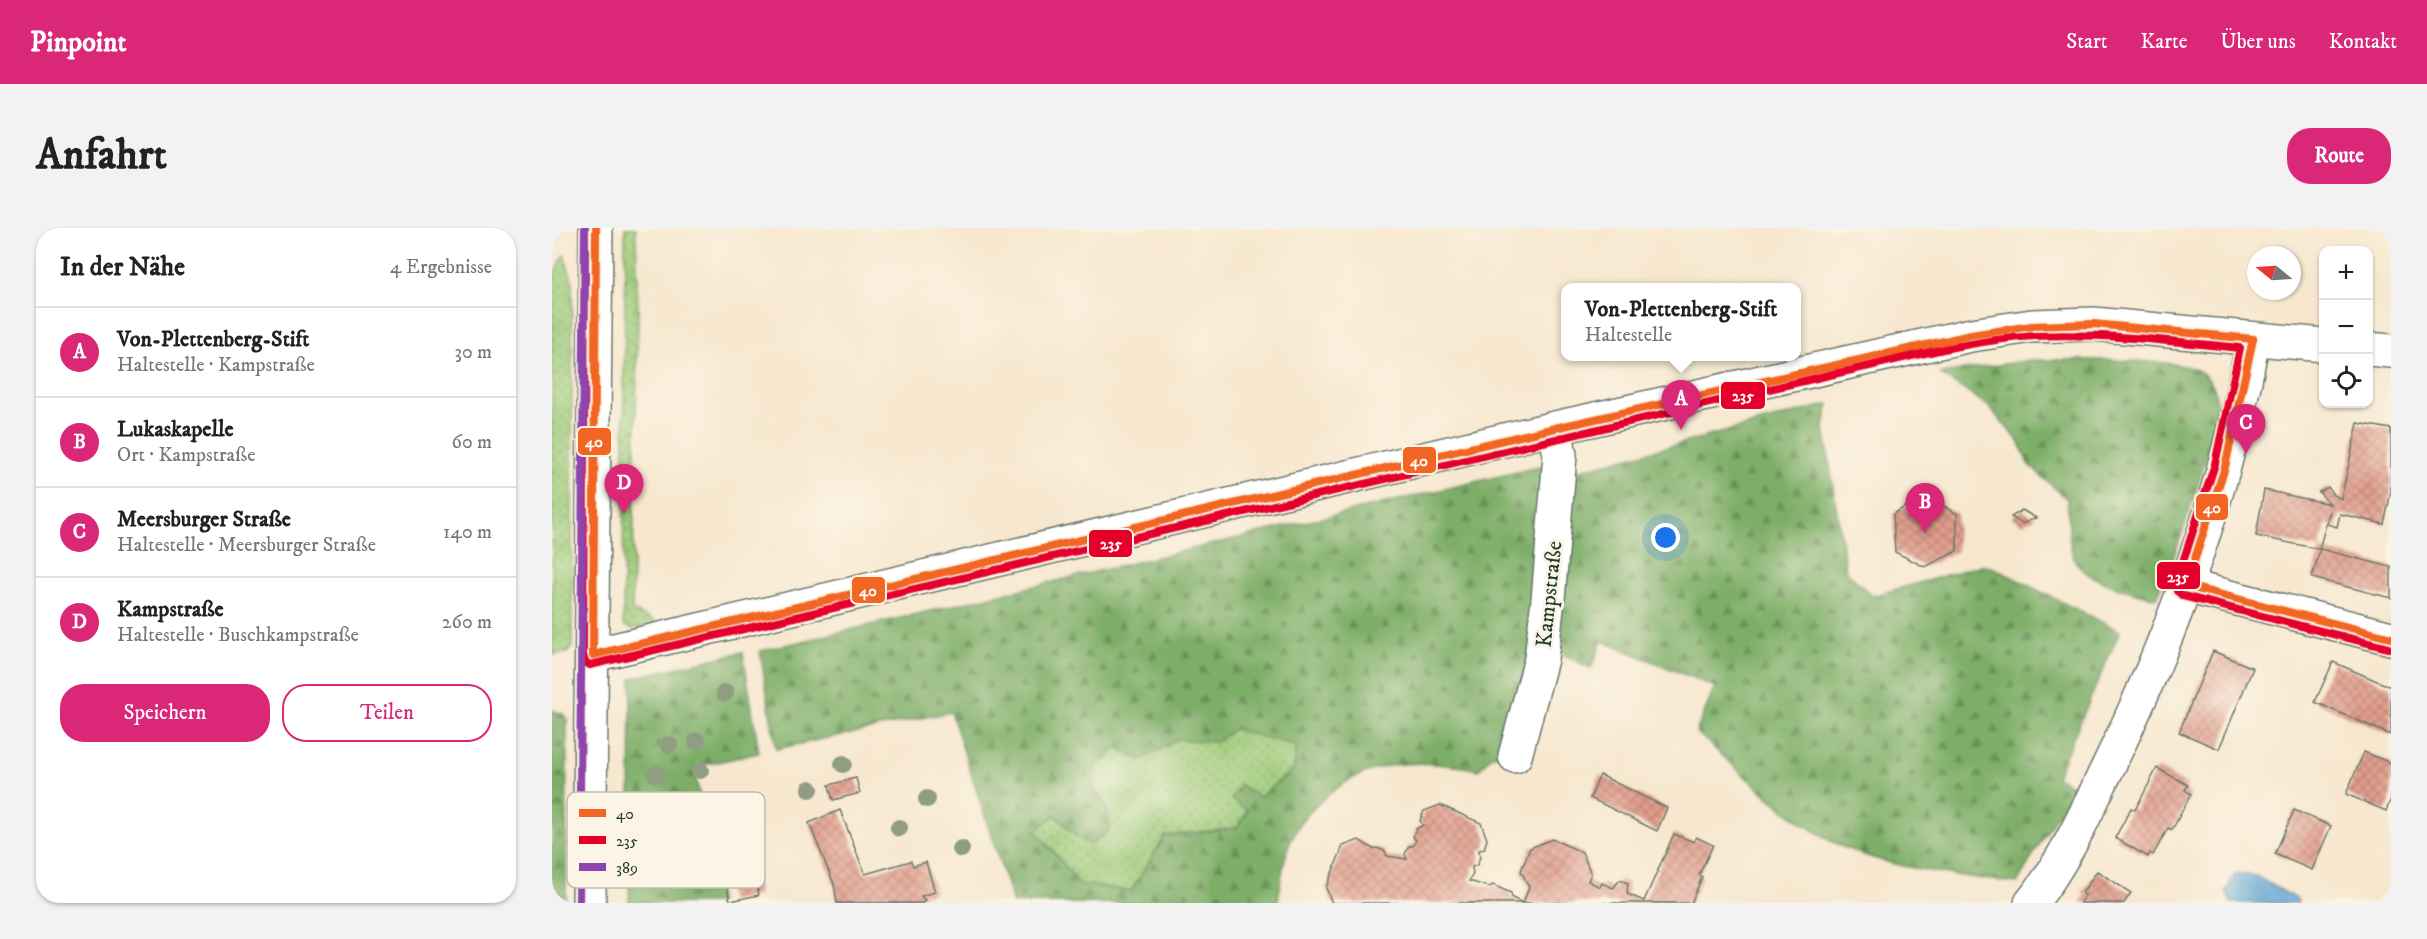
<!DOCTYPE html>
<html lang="de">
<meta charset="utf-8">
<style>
:root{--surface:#fff;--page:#f2f2f2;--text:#222;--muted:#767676;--line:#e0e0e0;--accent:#db2777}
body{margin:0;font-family:"IM FELL DW Pica",serif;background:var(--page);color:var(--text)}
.controls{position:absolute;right:18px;top:18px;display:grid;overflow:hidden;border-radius:12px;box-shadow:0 2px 4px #0004}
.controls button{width:54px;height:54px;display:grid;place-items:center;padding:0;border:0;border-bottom:2px solid var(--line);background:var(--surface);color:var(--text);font:30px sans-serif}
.compass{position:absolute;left:1695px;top:18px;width:54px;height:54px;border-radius:50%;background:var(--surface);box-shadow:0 2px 4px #0004;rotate:288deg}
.you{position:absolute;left:1114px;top:310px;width:21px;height:21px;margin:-15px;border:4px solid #fff;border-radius:50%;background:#1a73e8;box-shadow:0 0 0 9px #1a73e833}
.badge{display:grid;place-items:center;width:39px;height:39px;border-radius:50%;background:var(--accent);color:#fff;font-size:20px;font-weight:700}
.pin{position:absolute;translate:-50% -50px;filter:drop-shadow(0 2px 3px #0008)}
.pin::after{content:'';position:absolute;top:32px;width:21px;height:18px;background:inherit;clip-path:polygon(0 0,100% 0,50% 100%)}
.popup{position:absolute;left:1009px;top:55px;width:240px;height:78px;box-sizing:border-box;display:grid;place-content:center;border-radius:12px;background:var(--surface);filter:drop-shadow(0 2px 4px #0005);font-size:20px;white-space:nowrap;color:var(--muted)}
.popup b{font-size:22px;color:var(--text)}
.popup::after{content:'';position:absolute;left:50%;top:100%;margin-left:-12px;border:12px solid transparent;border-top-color:var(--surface)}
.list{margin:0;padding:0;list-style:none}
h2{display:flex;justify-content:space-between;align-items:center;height:78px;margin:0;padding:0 24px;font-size:26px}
h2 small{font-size:20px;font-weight:400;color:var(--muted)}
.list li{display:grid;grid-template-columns:39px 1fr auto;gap:18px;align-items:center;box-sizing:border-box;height:90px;padding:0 24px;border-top:2px solid var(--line)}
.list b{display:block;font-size:22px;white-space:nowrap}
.list p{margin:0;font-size:20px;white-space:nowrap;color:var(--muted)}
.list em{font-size:20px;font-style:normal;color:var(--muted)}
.actions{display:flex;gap:12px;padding:18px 24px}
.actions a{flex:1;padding:14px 0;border:2px solid var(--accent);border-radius:24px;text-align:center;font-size:21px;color:var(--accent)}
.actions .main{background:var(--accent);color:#fff}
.icon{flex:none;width:33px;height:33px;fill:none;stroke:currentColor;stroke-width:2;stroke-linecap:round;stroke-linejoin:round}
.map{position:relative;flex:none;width:1839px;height:675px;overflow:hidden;border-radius:24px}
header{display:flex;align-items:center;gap:36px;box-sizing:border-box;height:84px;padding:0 30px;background:var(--accent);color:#fff}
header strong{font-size:28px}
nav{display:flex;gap:33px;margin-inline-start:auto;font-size:21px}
.intro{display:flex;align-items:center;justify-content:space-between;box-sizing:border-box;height:144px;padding:0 36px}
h1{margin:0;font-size:42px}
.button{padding:15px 27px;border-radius:24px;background:var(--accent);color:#fff;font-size:21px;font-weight:700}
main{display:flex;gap:36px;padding:0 36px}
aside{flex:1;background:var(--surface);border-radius:24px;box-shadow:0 2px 4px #0004}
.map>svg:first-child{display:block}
.grass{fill:url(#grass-dots);stroke:#5e8456;stroke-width:1.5}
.forest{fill:url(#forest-firs);stroke:#4e764e;stroke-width:1.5;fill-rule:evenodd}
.water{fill:#5ca2d2;stroke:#3e7083;stroke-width:1.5}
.building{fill:url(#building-cross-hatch)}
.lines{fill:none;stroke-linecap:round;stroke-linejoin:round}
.minor-casing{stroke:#6b786a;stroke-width:36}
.major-casing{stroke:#6b786a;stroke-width:36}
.minor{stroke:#fff;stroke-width:33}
.major{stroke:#fff;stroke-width:33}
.bus-1-casing{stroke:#fcf5e5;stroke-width:12}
.bus-2-casing{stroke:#fcf5e5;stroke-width:12}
.bus-3-casing{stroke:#fcf5e5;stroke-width:12}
.bus-1{stroke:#f26522;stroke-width:8}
.bus-2{stroke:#e4002b;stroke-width:8}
.bus-3{stroke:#8e44ad;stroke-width:8}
.tree{fill:#919d83}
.labels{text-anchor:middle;stroke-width:6;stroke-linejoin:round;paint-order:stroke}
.street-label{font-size:22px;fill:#1f3d34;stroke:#fcf5e5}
.key{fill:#fcf5e5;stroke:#babeb0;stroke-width:1.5}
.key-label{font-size:16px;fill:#1f3d34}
.line-badge{stroke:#fcf5e5;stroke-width:2}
.badge-label{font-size:16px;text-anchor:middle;font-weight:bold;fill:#fff}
</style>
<header>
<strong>Pinpoint</strong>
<nav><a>Start</a><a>Karte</a><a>Über uns</a><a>Kontakt</a></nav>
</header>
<div class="intro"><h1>Anfahrt</h1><a class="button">Route</a></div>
<main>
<aside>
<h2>In der Nähe<small>4 Ergebnisse</small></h2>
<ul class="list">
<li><span class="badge">A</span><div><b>Von-Plettenberg-Stift</b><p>Haltestelle · Kampstraße</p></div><em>30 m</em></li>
<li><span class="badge">B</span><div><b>Lukaskapelle</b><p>Ort · Kampstraße</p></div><em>60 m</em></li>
<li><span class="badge">C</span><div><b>Meersburger Straße</b><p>Haltestelle · Meersburger Straße</p></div><em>140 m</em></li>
<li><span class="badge">D</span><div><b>Kampstraße</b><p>Haltestelle · Buschkampstraße</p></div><em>260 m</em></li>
</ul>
<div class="actions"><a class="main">Speichern</a><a>Teilen</a></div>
</aside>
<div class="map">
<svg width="1839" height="675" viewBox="0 0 1839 675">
<defs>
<pattern id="grass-dots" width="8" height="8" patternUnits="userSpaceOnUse" patternTransform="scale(1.5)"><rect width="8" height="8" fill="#9cca78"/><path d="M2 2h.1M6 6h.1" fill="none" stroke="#7fa563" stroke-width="1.8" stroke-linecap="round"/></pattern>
<pattern id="forest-firs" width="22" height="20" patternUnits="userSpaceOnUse" patternTransform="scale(1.5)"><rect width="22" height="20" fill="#7dae68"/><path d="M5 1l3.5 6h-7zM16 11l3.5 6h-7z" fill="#668f56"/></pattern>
<pattern id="building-cross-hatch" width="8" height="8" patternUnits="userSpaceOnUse" patternTransform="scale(1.5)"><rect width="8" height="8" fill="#e29e8d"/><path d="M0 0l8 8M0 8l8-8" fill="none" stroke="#b78274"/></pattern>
</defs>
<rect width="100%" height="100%" fill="#fcf5e5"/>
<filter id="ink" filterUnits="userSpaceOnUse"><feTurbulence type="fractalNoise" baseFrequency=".0167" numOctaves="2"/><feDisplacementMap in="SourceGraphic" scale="12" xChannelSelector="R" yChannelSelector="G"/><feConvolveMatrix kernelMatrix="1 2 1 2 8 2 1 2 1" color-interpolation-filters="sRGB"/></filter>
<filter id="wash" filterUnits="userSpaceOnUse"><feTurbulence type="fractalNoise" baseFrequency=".008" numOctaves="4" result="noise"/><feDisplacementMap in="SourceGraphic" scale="24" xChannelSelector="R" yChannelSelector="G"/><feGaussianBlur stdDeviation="1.35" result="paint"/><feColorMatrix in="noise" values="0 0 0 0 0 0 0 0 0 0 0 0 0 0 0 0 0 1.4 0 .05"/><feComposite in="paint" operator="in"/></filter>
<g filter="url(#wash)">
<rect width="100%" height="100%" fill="#f7e7cf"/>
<g class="grass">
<path d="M73 0H84L86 90 80 383 107 395 80 401 72 397 71 392Z"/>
<path d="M12 27 20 51V419L15 425 0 427V50Z"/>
<path d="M682 501 745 518 742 541 707 569 688 557 696 583 685 600 613 608 579 663 528 656 484 603 503 586 524 608 549 569 540 561 544 538 564 520 589 532 626 511 663 514Z"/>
</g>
<g class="forest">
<path d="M1478 132C1510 132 1626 129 1647 143 1655 148 1664 159 1664 169 1666 190 1659 212 1653 232 1640 279 1624 325 1605 370 1579 363 1537 357 1522 331 1516 320 1517 285 1515 271L1476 236 1468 215 1436 178 1388 146Z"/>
<path d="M1277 176 1272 198 1294 343 1320 368 1430 337 1442 340 1568 403 1504 549 1522 558 1465 655C1403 647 1320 640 1267 606 1221 578 1184 539 1144 504L1163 459 1050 413 1039 440 1014 429 1006 420 1013 246Z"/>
<path d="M994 237 988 377 953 526 940 527 927 542C866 530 814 530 767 575 754 587 742 603 736 620 730 638 728 656 726 675H461L399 484 224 521 208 423ZM682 501 744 518 742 541 707 569 688 557 679 571 696 583 685 600 613 608 579 663 528 656 484 603 503 587 524 608 538 617 557 602C558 584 554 573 540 561L544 538 564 520 589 532 625 511 663 514Z"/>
<path d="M191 424 207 525 142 539 168 675H77L79 450Z"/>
<path d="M0 482 11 486 15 491 14 675H0Z"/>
</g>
<path class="water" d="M1683 645 1704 648 1745 671 1746 675H1679L1674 663Z"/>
<g id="blocks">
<g class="building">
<path d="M1806 195 1839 201V264L1832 296 1788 286 1785 299 1775 296 1778 283 1767 321 1704 308 1712 262 1778 276 1767 264 1776 259 1781 267 1789 271Z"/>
<path d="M1373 267 1405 286V323L1373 339 1343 324 1341 286Z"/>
<path d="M1470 282 1484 290 1470 296 1459 289Z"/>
<path d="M1768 321 1839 339V370L1760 350Z"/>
<path d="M1661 423 1701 440 1667 521 1627 504Z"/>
<path d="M1781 434 1839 459V507L1763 474Z"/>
<path d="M1812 524 1839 535V571L1834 583 1794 566Z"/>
<path d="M1605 540 1636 557 1633 562 1639 566 1620 602 1616 600 1601 627 1598 625 1596 629 1563 610 1579 580 1583 582Z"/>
<path d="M1048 547 1115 580 1105 603 1038 570Z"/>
<path d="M304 550 308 565 281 572 277 557Z"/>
<path d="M888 577 929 595 935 611 932 621 927 622 928 629 925 637 920 639 921 646 917 653 937 659 941 657 959 665 960 670 971 675H780L774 660 791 618 807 612 821 621 825 620 833 623 835 628 855 631 853 626 857 618H861L864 612 861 609 864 601 871 597 868 593 872 583Z"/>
<path d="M288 582 313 646 359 633 361 638 374 634 383 664 369 668 373 672 370 675H285L282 656 257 595Z"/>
<path d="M1742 582 1779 598 1760 642 1723 626Z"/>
<path d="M192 595 197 619 167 626 162 602Z"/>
<path d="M1122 606 1142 614 1144 609 1161 617 1147 647 1150 649 1139 675H971L977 659 969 643 978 620 1000 611 1030 624 1039 646 1036 653 1048 659 1050 655 1061 660 1068 652 1076 655 1075 666 1092 673Z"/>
<path d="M202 643 207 667 178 673 173 649Z"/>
<path d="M1545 643 1579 665 1572 675H1528L1533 667 1530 665Z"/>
</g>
</g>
</g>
<g filter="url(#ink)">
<use href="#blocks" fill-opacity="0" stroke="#6b786a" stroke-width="1.5"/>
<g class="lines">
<g class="minor-casing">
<g id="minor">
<path d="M1816 121 1839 123"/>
<path d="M1634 358 1839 410"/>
<path d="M41 427 1003 200 1419 107 1480 98 1541 96 1772 117"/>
<path d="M963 528 989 431 996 372 1008 227 1003 200"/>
<path d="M1479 675C1513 634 1534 584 1557 537 1623 401 1675 260 1701 111"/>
</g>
</g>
<g class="major-casing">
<path id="major" d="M37 675 44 0"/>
</g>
<use href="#minor" class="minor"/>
<use href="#major" class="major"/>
<g class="bus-1-casing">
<g id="bus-1">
<path d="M1634 358 1673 239 1701 111"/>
<path d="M1634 358 1839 410"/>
<path d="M41 427 1003 200 1419 107 1480 98 1541 96 1701 111"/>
<path d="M41 427 44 0"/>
</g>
</g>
<g class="bus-2-casing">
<path id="bus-2" d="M33 0 31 427 33 434 38 437 1286 145C1351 131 1417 112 1483 108 1552 105 1620 113 1688 120L1663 236 1624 355 1625 363 1631 368 1836 420"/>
</g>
<g class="bus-3-casing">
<path id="bus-3" d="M27 675 33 0"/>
</g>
<use href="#bus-1" class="bus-1"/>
<use href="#bus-2" class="bus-2"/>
<use href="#bus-3" class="bus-3"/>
</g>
<g class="tree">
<circle cx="173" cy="465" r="9"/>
<circle cx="145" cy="513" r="9"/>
<circle cx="117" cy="517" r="9"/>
<circle cx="291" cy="536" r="9"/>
<circle cx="148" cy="542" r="9"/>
<circle cx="104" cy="546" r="9"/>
<circle cx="258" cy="561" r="9"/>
<circle cx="375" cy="571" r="9"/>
<circle cx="347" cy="600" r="9"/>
<circle cx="409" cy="621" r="9"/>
<circle cx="196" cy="634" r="9"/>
</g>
</g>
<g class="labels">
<g class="street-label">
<text transform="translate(996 366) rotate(-84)" y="8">Kampstraße</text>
</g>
</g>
<rect x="15" y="564" width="198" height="96" rx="9" class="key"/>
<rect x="27" y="581" width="27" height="8" fill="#f26522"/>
<rect x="27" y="608" width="27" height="8" fill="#e4002b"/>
<rect x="27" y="635" width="27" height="8" fill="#8e44ad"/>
<g class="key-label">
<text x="64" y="591">40</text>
<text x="64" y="618">235</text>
<text x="64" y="645">389</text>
</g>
<g class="line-badge">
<rect x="1168" y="153" width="46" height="29" rx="6" fill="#e4002b"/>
<rect x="25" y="199" width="35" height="29" rx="6" fill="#f26522"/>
<rect x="850" y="218" width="35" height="28" rx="6" fill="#f26522"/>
<rect x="1643" y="265" width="34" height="28" rx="6" fill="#f26522"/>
<rect x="536" y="301" width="45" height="29" rx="6" fill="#e4002b"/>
<rect x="1604" y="333" width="45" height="29" rx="6" fill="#e4002b"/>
<rect x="299" y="348" width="35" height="28" rx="6" fill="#f26522"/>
</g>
<g class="badge-label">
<text x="1191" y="173">235</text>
<text x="42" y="219">40</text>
<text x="867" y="238">40</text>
<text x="1660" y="285">40</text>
<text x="559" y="321">235</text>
<text x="1626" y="354">235</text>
<text x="316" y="368">40</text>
</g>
</svg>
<div class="controls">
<button>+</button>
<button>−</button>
<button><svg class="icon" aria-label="locate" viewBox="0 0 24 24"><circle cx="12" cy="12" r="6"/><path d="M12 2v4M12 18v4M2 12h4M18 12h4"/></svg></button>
</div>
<svg class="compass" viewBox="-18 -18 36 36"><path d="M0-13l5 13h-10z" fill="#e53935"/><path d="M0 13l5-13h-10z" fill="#767676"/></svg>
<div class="you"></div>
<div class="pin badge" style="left:1129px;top:202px">A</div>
<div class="popup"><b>Von-Plettenberg-Stift</b>Haltestelle</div>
<div class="pin badge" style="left:1373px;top:305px">B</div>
<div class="pin badge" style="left:1694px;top:226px">C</div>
<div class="pin badge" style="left:72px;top:286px">D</div>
</div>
</main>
